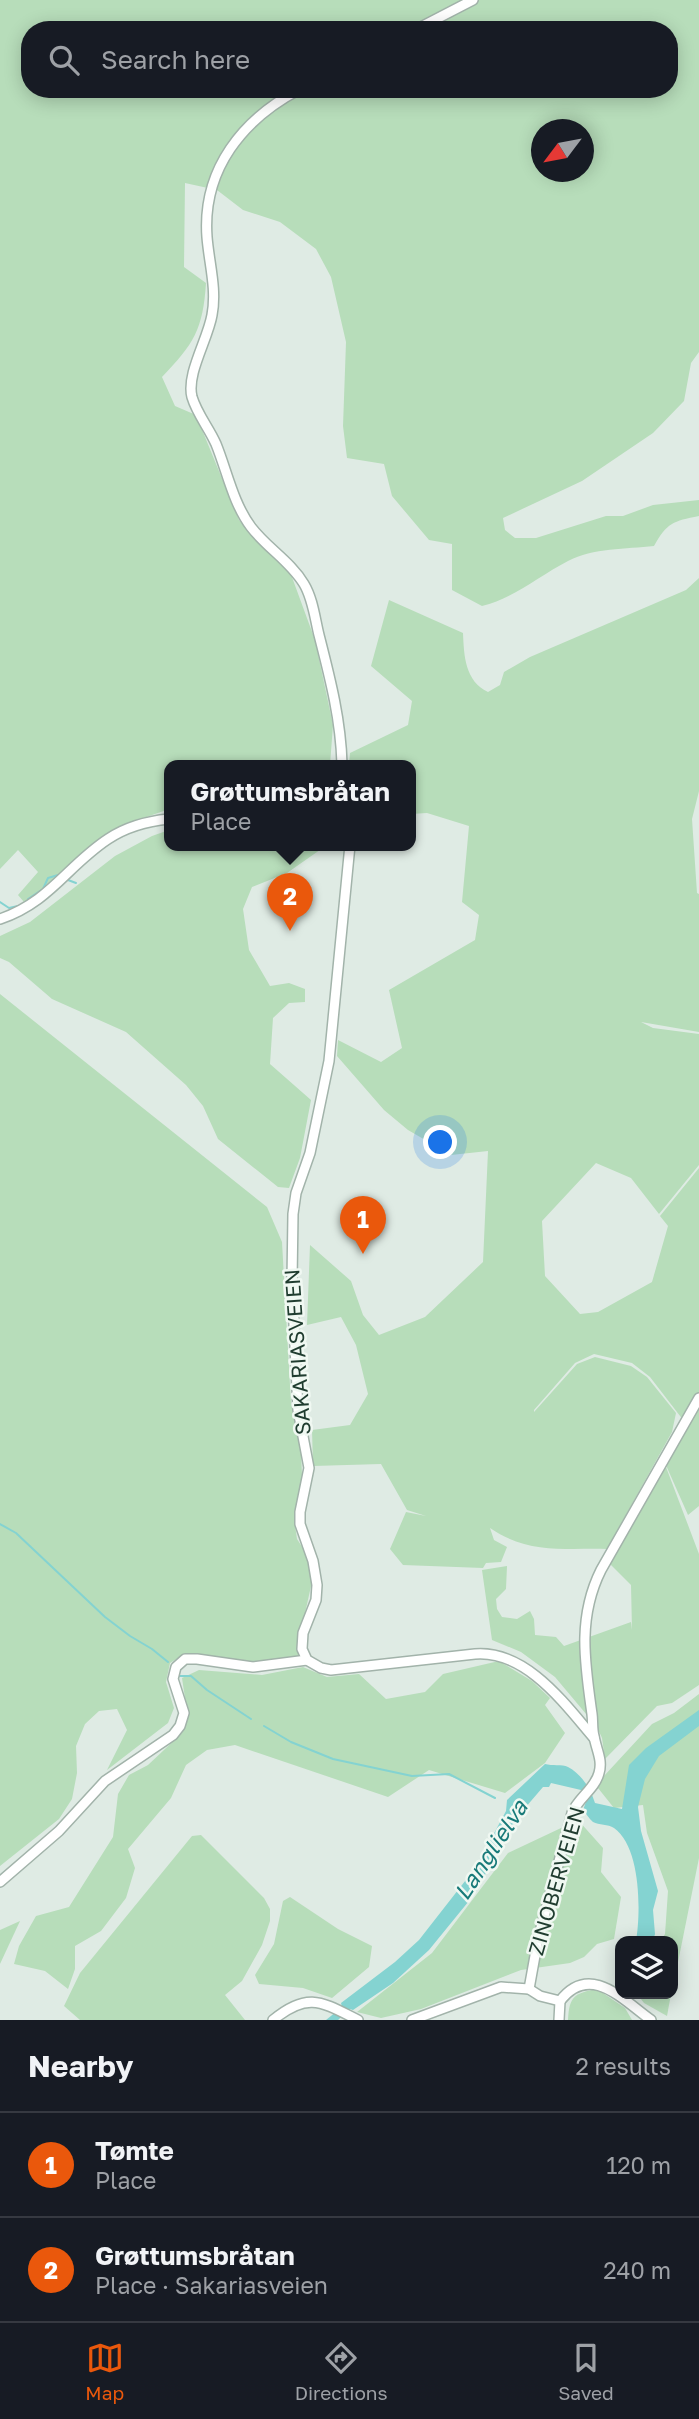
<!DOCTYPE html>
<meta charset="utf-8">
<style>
:root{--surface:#171b24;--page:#242831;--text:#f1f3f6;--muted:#9ea1a6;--line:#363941;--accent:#ea580c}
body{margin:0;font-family:"Golos Text",sans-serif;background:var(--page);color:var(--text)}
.controls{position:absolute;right:21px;bottom:21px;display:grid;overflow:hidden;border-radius:14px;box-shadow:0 4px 18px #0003}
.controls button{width:63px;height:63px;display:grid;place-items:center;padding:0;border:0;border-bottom:2px solid var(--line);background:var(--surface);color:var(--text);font:35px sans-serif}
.compass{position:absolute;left:531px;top:119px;width:63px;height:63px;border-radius:50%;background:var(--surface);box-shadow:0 4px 18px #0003;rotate:238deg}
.you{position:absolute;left:441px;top:1143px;width:24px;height:24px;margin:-18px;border:5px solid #fff;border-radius:50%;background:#1a73e8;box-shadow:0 0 0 10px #1a73e833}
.badge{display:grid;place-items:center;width:46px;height:46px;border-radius:50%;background:var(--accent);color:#fff;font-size:23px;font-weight:700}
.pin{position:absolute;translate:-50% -58px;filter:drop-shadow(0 2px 4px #0008)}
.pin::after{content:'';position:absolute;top:37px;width:24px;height:21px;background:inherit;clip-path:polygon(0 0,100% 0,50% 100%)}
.popup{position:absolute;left:164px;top:760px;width:252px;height:91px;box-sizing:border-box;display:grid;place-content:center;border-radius:14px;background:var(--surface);filter:drop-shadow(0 2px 5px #0005);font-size:23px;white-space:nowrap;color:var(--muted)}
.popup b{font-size:26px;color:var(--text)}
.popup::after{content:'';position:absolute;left:50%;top:100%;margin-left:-14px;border:14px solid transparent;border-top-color:var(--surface)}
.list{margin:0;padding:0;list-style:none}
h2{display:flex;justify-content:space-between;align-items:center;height:91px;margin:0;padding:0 28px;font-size:30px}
h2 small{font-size:23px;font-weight:400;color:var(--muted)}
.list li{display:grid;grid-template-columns:46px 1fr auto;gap:21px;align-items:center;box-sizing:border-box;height:105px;padding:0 28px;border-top:2px solid var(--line)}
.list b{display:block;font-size:26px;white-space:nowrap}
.list p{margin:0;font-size:23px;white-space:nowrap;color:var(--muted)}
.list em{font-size:23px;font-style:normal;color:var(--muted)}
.icon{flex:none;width:38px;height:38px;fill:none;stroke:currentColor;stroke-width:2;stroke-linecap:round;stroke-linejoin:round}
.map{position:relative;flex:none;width:699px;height:2020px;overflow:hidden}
.search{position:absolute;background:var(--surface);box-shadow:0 4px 18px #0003;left:21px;right:21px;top:21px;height:77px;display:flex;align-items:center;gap:18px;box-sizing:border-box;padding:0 24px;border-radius:28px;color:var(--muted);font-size:26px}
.sheet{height:301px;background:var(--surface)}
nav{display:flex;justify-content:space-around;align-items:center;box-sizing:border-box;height:98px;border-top:2px solid var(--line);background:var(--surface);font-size:19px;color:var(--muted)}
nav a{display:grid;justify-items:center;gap:4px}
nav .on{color:var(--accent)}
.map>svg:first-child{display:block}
.green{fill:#b7ddba;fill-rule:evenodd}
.water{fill:#84d3d1}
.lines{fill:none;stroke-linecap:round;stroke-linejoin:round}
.stream{stroke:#84d3d1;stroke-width:2}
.minor-casing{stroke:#a2b3aa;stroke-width:12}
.minor{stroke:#fff;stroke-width:9}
.labels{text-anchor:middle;stroke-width:5;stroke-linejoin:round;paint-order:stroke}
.street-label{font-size:21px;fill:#1f3c2f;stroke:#f0f8f2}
.water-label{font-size:23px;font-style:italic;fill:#187a79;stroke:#f0f8f2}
</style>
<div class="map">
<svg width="699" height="2020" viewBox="0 0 699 2020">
<rect width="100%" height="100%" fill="#dfebe4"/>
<g class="green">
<path d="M0 0H699V352L691 363 684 401 653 433 582 481 503 518 505 530 515 538H536L606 516H623L653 505 699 500V516C673 521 667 523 654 546 626 549 593 548 568 561 539 576 514 598 482 606L452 590V544L429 540 392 496 384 464 347 458 343 426 346 342 331 277 316 249 280 222 243 210 217 190 185 183 184 267 206 283C203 329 194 344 162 377L175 406 196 415 239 520 258 542 289 569 315 640 333 725 330 765H169V809C151 816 130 821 113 831 81 850 57 882 24 902L18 895 38 872 18 850 0 869ZM30 30H669V89H30ZM542 130H584V172H542Z"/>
<path d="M699 578V791L692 819 697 893 699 894V1032L641 1022 653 1028 699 1034V1165L659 1214 631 1178 596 1163 542 1221 545 1276 580 1314 598 1312 652 1282 668 1226 660 1216 699 1168V1506L688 1515 665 1463 687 1425 650 1377 632 1363 594 1354 575 1363 534 1410V1412L577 1364 595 1357 631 1366 647 1377 676 1413 672 1432 607 1549C562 1548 528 1554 490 1528L494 1540 507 1547 501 1562 486 1563 483 1568 403 1565 390 1549 406 1512 426 1516 407 1510 381 1464 313 1466 312 1430 350 1425 368 1394 356 1345 341 1317 307 1325 310 1245 351 1281 363 1315 379 1335 425 1317 483 1262 488 1151 451 1155 408 1130 384 1110 337 1056 338 1040 381 1062 402 1048 389 990 475 940 479 915 462 902 469 826 427 813 411 814V765H349L350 753 408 725 412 701 371 666 389 600 463 633C464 656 465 681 488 692L500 685 504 672 530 657 686 590Z"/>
<path d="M169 830V845H327L287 873 252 887 243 909 249 950 270 986 289 983 305 989V1002L289 1003 273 1018 270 1064 311 1100 300 1158 289 1188 278 1187 218 1139 203 1106 186 1085 126 1032 52 999 9 962 0 958V936L30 922 115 856 152 836Z"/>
<path d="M0 994 267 1207 282 1242 291 1403 301 1451 302 1475 294 1518 297 1539 308 1556 313 1577 298 1645 300 1658 250 1664 181 1656 170 1663 166 1682 174 1708 168 1723 107 1770 127 1730 117 1709 99 1711 85 1724 76 1746 77 1773 72 1799 59 1819 0 1866Z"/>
<path d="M666 1467 699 1554V1685L672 1703 657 1706 605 1759 602 1738 597 1727 555 1677 521 1652 492 1640 482 1570 507 1566 506 1589 496 1599 497 1609 502 1617 517 1619 530 1611 534 1619 535 1635 556 1637 564 1646 631 1622 632 1630 631 1585 610 1564Z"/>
<path d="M499 1661 532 1681 550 1698 545 1705 565 1733 545 1763 505 1793 429 1770 388 1797 235 1745 207 1750 186 1765 171 1798 128 1849 135 1868 126 1898 101 1931 75 1946V1969L68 1989 45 1971 14 1964 19 1946 36 1916 69 1907 113 1837 118 1794 129 1775 148 1765 182 1733 188 1718 182 1678 199 1670 262 1675 303 1667 327 1677 359 1674 386 1699 425 1692 443 1674Z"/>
<path d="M699 1694V1858L673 1987V1941H661L665 1934 668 1891 647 1833 643 1805 614 1808 598 1788 604 1776 652 1724 674 1713Z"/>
<path d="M578 1820 603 1848 601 1872 621 1897 614 1939 597 1944 584 1957 570 1963 521 1970 421 2009 381 2018 357 2012 432 1953 508 1853Z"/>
<path d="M201 1835 264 1898 270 1909V1921L262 1945 242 1981 225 1995 245 2020H80L64 2006 80 1973 192 1836Z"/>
<path d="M290 1897 338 1929 372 1946 369 1967 332 1998 303 1988 259 1984 255 1975 274 1944 283 1901Z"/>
<path d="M20 1921 0 1964V1930Z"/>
<path d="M597 1989 625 2008 632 2020H568C569 1996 575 1993 597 1989Z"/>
<path d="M637 1994H671L667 2016 644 2003Z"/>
</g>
<path class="water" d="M699 1710V1726L659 1756 645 1779 638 1807 641 1831 658 1891 653 1910 655 1934 653 1941H636C641 1912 641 1847 614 1828 608 1824 599 1825 593 1822 589 1819 586 1813 583 1810L587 1799 581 1790 551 1783 549 1787H543L519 1815 473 1896 429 1950 393 1983 353 2010 350 2009 338 2020H326L342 2007 341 2003 395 1962 419 1940 476 1867 506 1811 507 1800 545 1764C552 1766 562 1764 568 1767 581 1774 590 1787 595 1803L622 1809 629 1765 646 1748Z"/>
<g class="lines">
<g class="stream">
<path d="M68 880 76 883"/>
<path d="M28 899 43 889 48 878 58 875"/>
<path d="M0 902 9 908 18 906"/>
<path d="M0 1524 16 1533 105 1617 130 1636 152 1649 168 1662"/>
<path d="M179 1676H191L207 1690 251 1719"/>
<path d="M264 1726 291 1742 333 1759 412 1776 449 1774 495 1798"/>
</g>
<g class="minor-casing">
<g id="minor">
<path d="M415 30 473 0"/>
<path d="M300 89C243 119 202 169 207 237 209 263 217 289 212 315 208 339 186 374 192 397 197 414 209 428 216 444 227 471 233 503 251 527 267 548 290 561 304 584 313 599 315 619 319 635 330 678 341 720 342 765"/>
<path d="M350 845 329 1061 310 1153 296 1193 293 1214 292 1281 298 1410 309 1468 300 1512V1524L313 1561 317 1585 316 1600 303 1633 302 1649 307 1660 321 1668 331 1670 475 1654C526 1650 564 1703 594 1738"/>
<path d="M0 919C50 902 67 866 108 839 126 827 148 821 169 819"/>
<path d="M0 1882 59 1831 105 1781 173 1735 180 1726 184 1713 173 1679 176 1667 185 1659H197L253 1667 307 1660"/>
<path d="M529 1989 538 1939 572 1813C578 1798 595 1789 599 1773 603 1760 596 1749 594 1736 592 1729 593 1721 592 1714 585 1664 577 1618 601 1570L699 1398"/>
<path d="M560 2001C590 1962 623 2000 651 2020"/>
<path d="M273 2020C308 1991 322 2002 358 2020"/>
<path d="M412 2020 501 1987 529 1989 540 1996 560 2001"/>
<path d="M559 2020 560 2001"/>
</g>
</g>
<use href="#minor" class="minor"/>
</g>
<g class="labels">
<g class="street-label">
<text transform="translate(298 1352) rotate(-94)" y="7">SAKARIASVEIEN</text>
<text transform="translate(557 1881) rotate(-74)" y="7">ZINOBERVEIEN</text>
</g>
<g class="water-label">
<text transform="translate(491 1850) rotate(-57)" y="8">Langlielva</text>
</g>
</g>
</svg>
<div class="controls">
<button><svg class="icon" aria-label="layers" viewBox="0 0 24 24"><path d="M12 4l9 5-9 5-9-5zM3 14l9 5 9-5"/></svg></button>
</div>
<svg class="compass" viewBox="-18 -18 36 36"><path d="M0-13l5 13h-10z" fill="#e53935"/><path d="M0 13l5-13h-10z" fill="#9ea1a6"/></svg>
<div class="you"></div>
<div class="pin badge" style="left:363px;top:1254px">1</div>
<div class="pin badge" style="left:290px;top:931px">2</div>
<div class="popup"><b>Grøttumsbråtan</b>Place</div>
<div class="search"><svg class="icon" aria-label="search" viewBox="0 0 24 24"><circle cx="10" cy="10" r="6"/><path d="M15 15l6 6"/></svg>Search here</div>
</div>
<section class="sheet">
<h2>Nearby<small>2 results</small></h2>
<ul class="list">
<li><span class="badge">1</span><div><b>Tømte</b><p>Place</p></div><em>120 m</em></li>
<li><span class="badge">2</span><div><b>Grøttumsbråtan</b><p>Place · Sakariasveien</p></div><em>240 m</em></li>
</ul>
</section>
<nav>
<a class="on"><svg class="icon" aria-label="map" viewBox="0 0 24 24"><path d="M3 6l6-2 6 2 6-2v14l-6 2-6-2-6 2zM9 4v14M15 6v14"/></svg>Map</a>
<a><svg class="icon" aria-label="directions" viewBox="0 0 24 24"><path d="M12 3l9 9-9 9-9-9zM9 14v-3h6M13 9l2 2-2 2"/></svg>Directions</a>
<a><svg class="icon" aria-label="saved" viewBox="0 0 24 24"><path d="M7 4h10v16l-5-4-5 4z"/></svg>Saved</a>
</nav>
